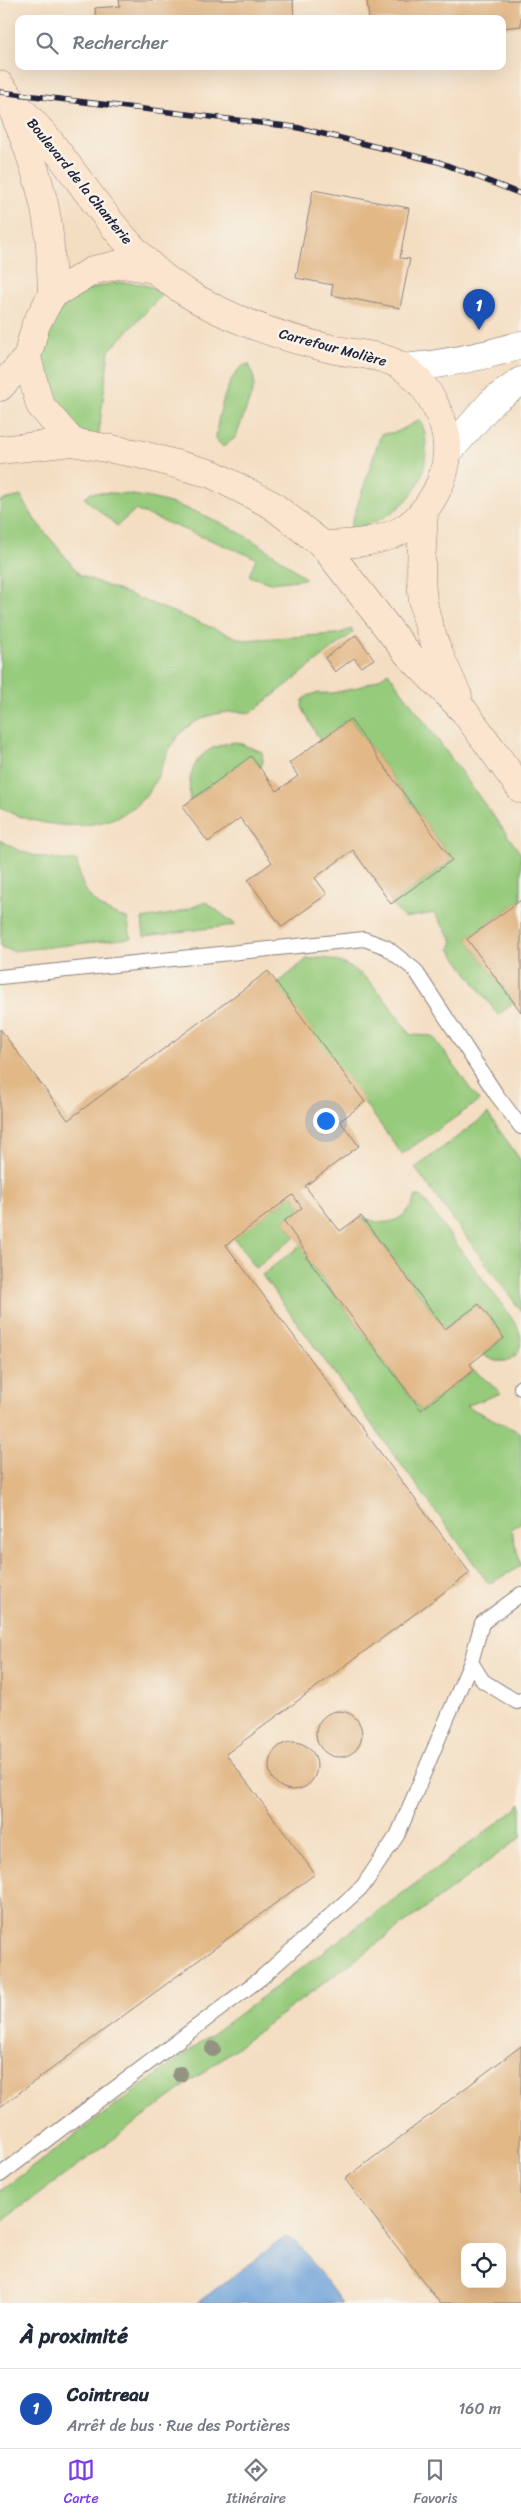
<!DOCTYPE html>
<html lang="fr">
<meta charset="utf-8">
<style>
:root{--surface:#fff;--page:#f6f6f7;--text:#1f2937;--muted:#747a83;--line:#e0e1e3;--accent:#7c3aed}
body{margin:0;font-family:Sriracha,sans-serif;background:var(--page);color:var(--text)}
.controls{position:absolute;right:15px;bottom:15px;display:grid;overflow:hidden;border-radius:10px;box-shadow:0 5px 20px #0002}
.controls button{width:45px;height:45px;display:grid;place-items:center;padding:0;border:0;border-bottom:1px solid var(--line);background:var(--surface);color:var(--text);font:25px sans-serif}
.you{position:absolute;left:325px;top:1120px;width:18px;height:18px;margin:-12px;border:4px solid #fff;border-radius:50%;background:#1a73e8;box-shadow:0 0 0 8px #1a73e833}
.badge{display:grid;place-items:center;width:32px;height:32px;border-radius:50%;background:var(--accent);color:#fff;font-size:16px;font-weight:700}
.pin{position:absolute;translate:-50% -41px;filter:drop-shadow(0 1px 2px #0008)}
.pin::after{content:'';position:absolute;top:26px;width:18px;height:15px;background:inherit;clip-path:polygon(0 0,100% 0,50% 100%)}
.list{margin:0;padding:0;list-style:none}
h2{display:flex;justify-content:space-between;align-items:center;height:65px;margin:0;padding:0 20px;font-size:21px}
h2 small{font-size:16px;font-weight:400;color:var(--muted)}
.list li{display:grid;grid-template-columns:32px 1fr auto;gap:15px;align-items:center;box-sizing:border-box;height:80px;padding:0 20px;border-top:1px solid var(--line)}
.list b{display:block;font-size:19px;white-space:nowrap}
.list p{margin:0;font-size:16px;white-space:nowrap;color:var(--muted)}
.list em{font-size:16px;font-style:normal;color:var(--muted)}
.icon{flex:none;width:28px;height:28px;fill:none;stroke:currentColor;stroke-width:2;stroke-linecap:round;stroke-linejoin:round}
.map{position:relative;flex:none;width:521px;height:2303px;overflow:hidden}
.search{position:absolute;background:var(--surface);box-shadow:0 5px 20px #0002;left:15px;right:15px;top:15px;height:55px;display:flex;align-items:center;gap:12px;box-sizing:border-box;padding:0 18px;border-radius:10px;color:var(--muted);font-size:19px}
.sheet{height:145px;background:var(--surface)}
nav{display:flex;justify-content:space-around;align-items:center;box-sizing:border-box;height:70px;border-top:1px solid var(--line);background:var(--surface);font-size:14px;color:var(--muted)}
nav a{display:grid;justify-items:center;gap:2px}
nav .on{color:var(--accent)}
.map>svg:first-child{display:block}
.green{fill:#96cb7c;stroke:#5c765c}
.water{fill:#6ea2da;stroke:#48628a}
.building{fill:#e2b887;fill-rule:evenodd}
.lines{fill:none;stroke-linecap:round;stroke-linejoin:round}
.lane-casing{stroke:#8b807e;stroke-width:16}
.street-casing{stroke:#8b807e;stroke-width:29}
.secondary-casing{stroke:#8b807e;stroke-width:29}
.lane{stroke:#fff;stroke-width:14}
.street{stroke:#fff;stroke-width:28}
.secondary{stroke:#fce5cf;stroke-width:28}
.rail-casing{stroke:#22223b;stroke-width:5.5}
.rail{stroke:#f7f3e8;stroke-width:4;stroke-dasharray:11;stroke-linecap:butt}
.tree{fill:#949382}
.labels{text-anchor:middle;stroke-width:5;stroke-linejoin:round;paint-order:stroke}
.street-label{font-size:14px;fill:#22223b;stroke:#f7f3e8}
</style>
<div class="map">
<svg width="521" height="2303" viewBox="0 0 521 2303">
<rect width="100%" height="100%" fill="#f7f3e8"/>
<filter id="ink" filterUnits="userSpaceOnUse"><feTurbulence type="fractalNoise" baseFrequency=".02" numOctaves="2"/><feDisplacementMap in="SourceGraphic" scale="10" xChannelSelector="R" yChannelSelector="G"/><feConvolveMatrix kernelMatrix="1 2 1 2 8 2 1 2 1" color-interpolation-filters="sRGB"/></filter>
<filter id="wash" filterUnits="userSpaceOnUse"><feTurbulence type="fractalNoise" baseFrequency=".0096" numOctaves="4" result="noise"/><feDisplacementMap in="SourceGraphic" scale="20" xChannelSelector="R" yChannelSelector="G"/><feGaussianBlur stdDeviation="1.12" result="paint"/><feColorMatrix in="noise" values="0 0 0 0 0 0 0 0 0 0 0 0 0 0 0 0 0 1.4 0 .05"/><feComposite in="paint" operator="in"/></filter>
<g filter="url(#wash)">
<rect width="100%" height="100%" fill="#f4dec2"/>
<g class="green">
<path d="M119 282 143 284 164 293 109 351 98 440C91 436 81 433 74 427 33 394 31 329 75 297 89 288 104 285 119 282Z"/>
<path d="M249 364 254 379V387L236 437 223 447 216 440C216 422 228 366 249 364Z"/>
<path d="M420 420C427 433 427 448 425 462 418 503 386 520 349 531L381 434 397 432Z"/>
<path d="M90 493C169 489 248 530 306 579L270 583 249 576 256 558 135 510 117 526 84 498Z"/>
<path d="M21 496 35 520 80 575 243 640 337 634 352 629 353 633 251 713C219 708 187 718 170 748 162 762 159 777 150 790 117 837 46 831 0 808V501Z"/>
<path d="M388 672 521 854V900L467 939 514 1003 498 1015 450 949 453 941 434 913 404 918 391 904 452 860 350 719 320 741 302 707 303 700C311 691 321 694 332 693 350 690 375 684 388 672Z"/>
<path d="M236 742 262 752 263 762 260 768 251 757 190 801C186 766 200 746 236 742Z"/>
<path d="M0 840C23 856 50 860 77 861 80 893 97 911 127 918L131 938 13 951 1 947Z"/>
<path d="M206 902 236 925 144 936 142 919 177 913Z"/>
<path d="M322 958C368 964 385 1002 411 1035L433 1036 479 1101 402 1154 277 984 307 959Z"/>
<path d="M488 1114 521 1161V1311L415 1168Z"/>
<path d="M293 1195 302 1208 284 1221 295 1237 256 1268 234 1238Z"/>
<path d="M416 1196H421L516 1324C518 1329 521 1334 521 1339 521 1363 497 1367 483 1354L504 1338 479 1304 445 1329 361 1216C384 1229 407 1222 416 1196Z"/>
<path d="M301 1245 308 1255 306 1257 421 1410 474 1370 501 1393 466 1406 521 1433V1523L511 1529 521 1566 489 1584 262 1275Z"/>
<path d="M521 1803V1837L0 2223V2191L515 1810Z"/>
</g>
<path class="water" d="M285 2237 297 2241 342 2303H197Z"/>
<g id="blocks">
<g class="building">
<path d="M119 0H293L294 19H96L95 8 120 6Z"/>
<path d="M367 0H521V26L502 28V19H369Z"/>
<path d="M313 190 409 208 400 258 410 259 400 308 331 295 333 285 296 278Z"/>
<path d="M356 635 374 659 361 667 354 658 335 672 325 658Z"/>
<path d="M350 719 452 860 391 904 353 850 315 878 327 894 282 927 248 880 272 862 240 818 208 842 182 807 251 756 277 791 298 776 289 763Z"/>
<path d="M521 900V1012L467 939Z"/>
<path d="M268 971 365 1102 340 1121 359 1146 305 1186 340 1231 361 1216 445 1329 479 1304 504 1338 470 1364 474 1370 421 1410 306 1256 308 1255 284 1221 302 1208 293 1195 226 1245 470 1573 226 1754 315 1874 0 2107V1029L68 1120Z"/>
<circle cx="339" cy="1734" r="23"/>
<circle cx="293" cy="1766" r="24"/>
<path d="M521 2046V2303H440L345 2179ZM465 2247H502V2284H465Z"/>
</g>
</g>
</g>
<g filter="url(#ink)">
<use href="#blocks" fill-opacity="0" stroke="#8b807e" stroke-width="1"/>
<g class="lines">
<g class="lane-casing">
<g id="lane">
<path d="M0 977 364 939 386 947 415 970 496 1094 521 1127"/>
<path d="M521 1387V1388"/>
<path d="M521 1594 482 1623 471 1662 483 1681 517 1702 521 1700"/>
<path d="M0 2175 261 1978 363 1886 398 1834 471 1662"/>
</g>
</g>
<g class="street-casing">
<g id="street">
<path d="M404 368C445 364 482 357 521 345"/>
<path d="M448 452 492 402 521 381"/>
</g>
</g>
<g class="secondary-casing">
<g id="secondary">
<path d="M0 85C14 104 32 120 47 138 86 187 126 254 179 288 225 318 283 338 336 350 360 355 383 354 404 368 428 384 449 424 447 453 446 480 429 511 407 527 383 543 350 544 323 545L272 505 212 474 139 454 72 442 40 405 27 358 36 324 52 295 94 270 121 264 154 269"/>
<path d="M13 111C29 148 42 185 48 226 51 248 51 272 52 295"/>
<path d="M0 387 27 358"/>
<path d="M0 450 72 442"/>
<path d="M424 510C423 542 418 575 424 606 430 638 445 667 458 696"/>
<path d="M323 545 408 654 464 711 521 789"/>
</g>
</g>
<use href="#lane" class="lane"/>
<use href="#street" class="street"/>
<use href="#secondary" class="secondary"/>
<g class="rail-casing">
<path id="rail" d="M0 92 295 127 439 162 521 194"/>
</g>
<use href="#rail" class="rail"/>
</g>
<g class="tree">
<circle cx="213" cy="2049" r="8"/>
<circle cx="180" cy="2074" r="8"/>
</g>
</g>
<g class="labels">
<g class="street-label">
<text transform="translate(80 181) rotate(51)" y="5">Boulevard de la Chanterie</text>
<text transform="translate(333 347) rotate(15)" y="5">Carrefour Molière</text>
</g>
</g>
</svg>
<div class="controls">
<button><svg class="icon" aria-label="locate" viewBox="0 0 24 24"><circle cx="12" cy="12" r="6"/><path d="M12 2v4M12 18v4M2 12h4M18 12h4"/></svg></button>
</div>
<div class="you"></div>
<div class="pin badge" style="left:479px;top:330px;background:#1a4fb4">1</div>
<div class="search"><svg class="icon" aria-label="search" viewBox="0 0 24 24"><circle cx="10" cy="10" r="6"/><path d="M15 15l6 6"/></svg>Rechercher</div>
</div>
<section class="sheet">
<h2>À proximité<small></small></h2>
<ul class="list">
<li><span class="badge" style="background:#1a4fb4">1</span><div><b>Cointreau</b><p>Arrêt de bus · Rue des Portières</p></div><em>160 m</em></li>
</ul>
</section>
<nav>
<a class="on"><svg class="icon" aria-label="map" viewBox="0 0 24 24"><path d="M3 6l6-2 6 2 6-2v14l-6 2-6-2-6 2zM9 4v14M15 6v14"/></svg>Carte</a>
<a><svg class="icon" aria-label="directions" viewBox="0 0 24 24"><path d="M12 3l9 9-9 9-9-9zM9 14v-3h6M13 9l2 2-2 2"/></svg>Itinéraire</a>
<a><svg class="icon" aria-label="saved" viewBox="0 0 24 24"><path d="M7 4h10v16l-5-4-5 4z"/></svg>Favoris</a>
</nav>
